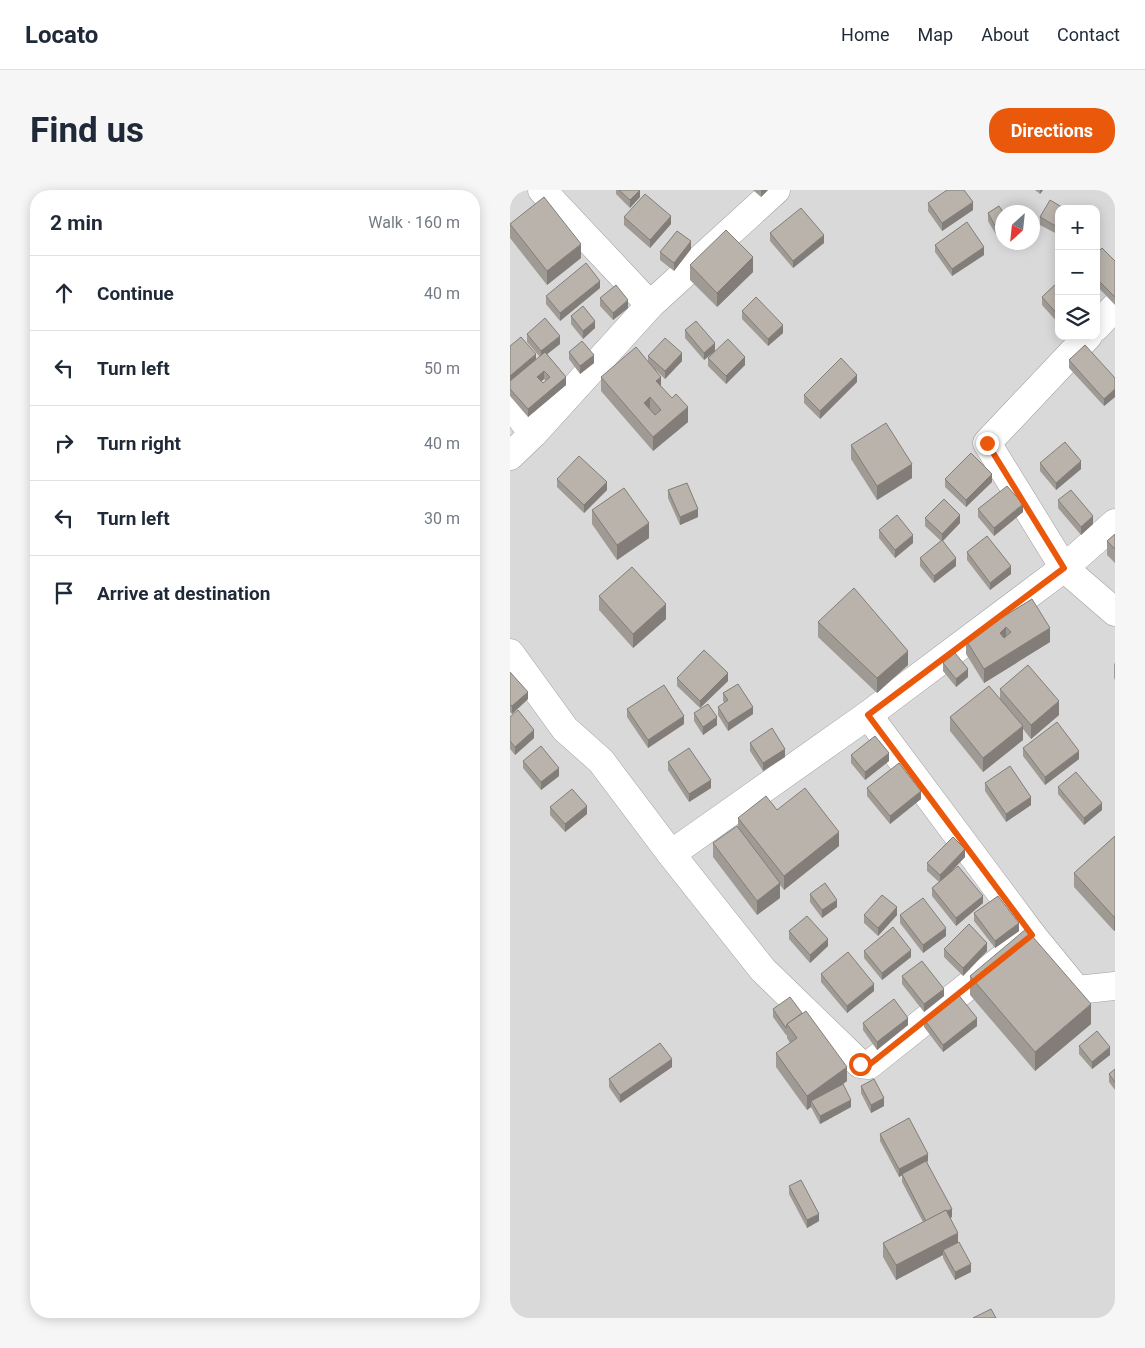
<!DOCTYPE html>
<meta charset="utf-8">
<style>
:root{--surface:#fff;--page:#f6f6f7;--text:#1f2937;--muted:#747a83;--line:#e0e1e3;--accent:#ea580c}
body{margin:0;font-family:Roboto,sans-serif;background:var(--page);color:var(--text)}
.controls{position:absolute;right:15px;top:15px;display:grid;overflow:hidden;border-radius:10px;box-shadow:0 2px 12px #0003}
.controls button{width:45px;height:45px;display:grid;place-items:center;padding:0;border:0;border-bottom:1px solid var(--line);background:var(--surface);color:var(--text);font:25px sans-serif}
.compass{position:absolute;left:485px;top:15px;width:45px;height:45px;border-radius:50%;background:var(--surface);box-shadow:0 2px 12px #0003;rotate:207deg}
.stop{position:absolute;width:15px;height:15px;margin:-11px;border:4px solid #ea580c;border-radius:50%;background:#fff}
.stop.end{background:#ea580c;border-color:#fff;box-shadow:0 1px 5px #0008}
.list{margin:0;padding:0;list-style:none}
h2{display:flex;justify-content:space-between;align-items:center;height:65px;margin:0;padding:0 20px;font-size:21px}
h2 small{font-size:16px;font-weight:400;color:var(--muted)}
.list li{display:grid;grid-template-columns:32px 1fr auto;gap:15px;align-items:center;box-sizing:border-box;height:75px;padding:0 20px;border-top:1px solid var(--line)}
.list b{display:block;font-size:19px;white-space:nowrap}
.list em{font-size:16px;font-style:normal;color:var(--muted)}
.icon{flex:none;width:28px;height:28px;fill:none;stroke:currentColor;stroke-width:2;stroke-linecap:round;stroke-linejoin:round}
.map{position:relative;flex:none;width:605px;height:1128px;overflow:hidden;border-radius:20px}
header{display:flex;align-items:center;gap:30px;box-sizing:border-box;height:70px;padding:0 25px;background:var(--surface);border-bottom:1px solid var(--line)}
header strong{font-size:24px}
nav{display:flex;gap:28px;margin-inline-start:auto;font-size:18px}
.intro{display:flex;align-items:center;justify-content:space-between;box-sizing:border-box;height:120px;padding:0 30px}
h1{margin:0;font-size:35px}
.button{padding:12px 22px;border-radius:20px;background:var(--accent);color:#fff;font-size:18px;font-weight:700}
main{display:flex;gap:30px;padding:0 30px}
aside{flex:1;background:var(--surface);border-radius:20px;box-shadow:0 2px 12px #0003}
.map>svg:first-child{display:block}
.residential{fill:#dad9d9;fill-rule:evenodd}
.lines{fill:none;stroke-linecap:round;stroke-linejoin:round}
.street-casing{stroke:#a0a0a0;stroke-width:29}
.street{stroke:#fff;stroke-width:28}
.wall{fill:#9f9a94;fill-rule:evenodd}
.shaded-wall{fill:#827d78}
.building{fill:#b9b3ac;stroke:#827d78;fill-rule:evenodd}
.route{stroke:#ea580c;stroke-width:6}
</style>
<header>
<strong>Locato</strong>
<nav><a>Home</a><a>Map</a><a>About</a><a>Contact</a></nav>
</header>
<div class="intro"><h1>Find us</h1><a class="button">Directions</a></div>
<main>
<aside>
<h2>2 min<small>Walk · 160 m</small></h2>
<ul class="list">
<li><svg class="icon" aria-label="ahead" viewBox="0 0 24 24"><path d="M12 20V5M6 11l6-6 6 6"/></svg><div><b>Continue</b></div><em>40 m</em></li>
<li><svg class="icon" aria-label="left" viewBox="0 0 24 24"><path d="M17 20v-9H6M10 6l-5 5 5 5"/></svg><div><b>Turn left</b></div><em>50 m</em></li>
<li><svg class="icon" aria-label="right" viewBox="0 0 24 24"><path d="M7 20v-9h11M14 6l5 5-5 5"/></svg><div><b>Turn right</b></div><em>40 m</em></li>
<li><svg class="icon" aria-label="left" viewBox="0 0 24 24"><path d="M17 20v-9H6M10 6l-5 5 5 5"/></svg><div><b>Turn left</b></div><em>30 m</em></li>
<li><svg class="icon" aria-label="arrive" viewBox="0 0 24 24"><path d="M6 21V4h12l-3 4 3 4H6"/></svg><div><b>Arrive at destination</b></div></li>
</ul>
</aside>
<div class="map">
<svg width="605" height="1128" viewBox="0 0 605 1128">
<rect width="100%" height="100%" fill="#eceae3"/>
<path class="residential" d="M0 0H605V1128H0ZM549 19H586V146H549ZM492 22H522V52H492Z"/>
<g class="lines">
<g class="street-casing">
<g id="street">
<path d="M32 0 140 115"/>
<path d="M586 137 605 117"/>
<path d="M578 146 477 253 554 378 605 422"/>
<path d="M0 213 23 244"/>
<path d="M0 266 23 244 140 115 266 0"/>
<path d="M0 463 55 539 91 571 161 664 253 780 350 874 359 875 522 745"/>
<path d="M358 525 522 745 567 800 605 796"/>
<path d="M161 664 358 525 554 378 605 333"/>
</g>
</g>
<use href="#street" class="street"/>
</g>
<g class="wall">
<path d="M106 0H130V7L120 18 106 4Z"/>
<path d="M243 0H258L251 7Z"/>
<path d="M525 0H533L530 4Z"/>
<path d="M418 13 463 20 432 41 418 21Z"/>
<path d="M489 16 488 48 478 31V23Z"/>
<path d="M549 19V45L530 35V27Z"/>
<path d="M114 27 161 34 140 58 114 35Z"/>
<path d="M0 33 71 68 37 95 0 48Z"/>
<path d="M260 43 314 53 283 78 260 51Z"/>
<path d="M425 55 474 65 442 86 425 62Z"/>
<path d="M181 59 164 81 150 70V62Z"/>
<path d="M586 64 605 71V115L586 95Z"/>
<path d="M180 75 243 82 207 117 180 90Z"/>
<path d="M549 91V134L532 115V107Z"/>
<path d="M90 98 50 131 36 114V106Z"/>
<path d="M90 108 118 118 103 130 90 116Z"/>
<path d="M232 121 273 143 258 156 232 129Z"/>
<path d="M61 126 85 138 73 149 61 134Z"/>
<path d="M175 140 205 161 194 170 175 148Z"/>
<path d="M17 144 50 154 37 164 56 195 18 227 0 206V156L26 170 30 167 17 152ZM34 189 36 191 33 193 31 192Z"/>
<path d="M59 162 84 173 70 184 59 169Z"/>
<path d="M138 166 172 171 155 189 146 180 151 196 178 232 143 261 91 201V187L138 172Z"/>
<path d="M198 168 235 175 216 194 198 176Z"/>
<path d="M559 170 605 188V207L594 216 559 178Z"/>
<path d="M347 192 310 229 294 213V205Z"/>
<path d="M341 255 402 288 367 310 341 269Z"/>
<path d="M530 273 571 279 546 300 530 281Z"/>
<path d="M47 289 97 300 74 323 47 297Z"/>
<path d="M435 289 482 292 456 317 435 297Z"/>
<path d="M158 300 188 327 170 335 158 308Z"/>
<path d="M548 310 583 334 571 345 548 318Z"/>
<path d="M468 319 513 322 484 346 468 327Z"/>
<path d="M82 320 139 348 107 370 82 334Z"/>
<path d="M415 328 450 333 432 351 446 376 424 393 410 376V368L431 351 415 336Z"/>
<path d="M369 340 403 353 385 368 369 348Z"/>
<path d="M605 344V373L597 365V351Z"/>
<path d="M457 362 501 384 480 400 457 370Z"/>
<path d="M89 406 156 429 123 458 89 420Z"/>
<path d="M522 409 540 452 474 493 456 464V450Z"/>
<path d="M308 432 398 475 367 503 308 447Z"/>
<path d="M433 473 458 487 446 497 433 481Z"/>
<path d="M605 473V490L604 488V474Z"/>
<path d="M0 482 18 509 2 524 0 522Z"/>
<path d="M167 488 218 491 190 518 167 496Z"/>
<path d="M490 499 549 525 521 549 513 539V550L473 582 440 541V527L490 509Z"/>
<path d="M213 503 243 524 218 541 208 525V517L215 513 213 511Z"/>
<path d="M117 519 174 534 138 558 117 527Z"/>
<path d="M184 523 207 535 193 545 184 531Z"/>
<path d="M0 527 24 548 5 565 0 559Z"/>
<path d="M240 553 275 567 253 581 240 561Z"/>
<path d="M513 558 569 569 535 595 513 566Z"/>
<path d="M341 565 379 571 355 590 341 573Z"/>
<path d="M13 571 49 586 31 600 13 578Z"/>
<path d="M158 572 201 598 179 612 158 580Z"/>
<path d="M475 593 521 615 496 632 475 601Z"/>
<path d="M548 597 592 620 574 635 548 604Z"/>
<path d="M357 598 411 609 380 634 357 606Z"/>
<path d="M40 617 77 624 55 642 40 625Z"/>
<path d="M267 620 329 656 274 700 270 695V708L247 725 203 667V653L228 638V628Z"/>
<path d="M605 646V740L604 741 564 697V683Z"/>
<path d="M455 667 436 687 473 713 446 736 422 706V698L429 692 417 681V673Z"/>
<path d="M300 704 327 717 312 728 300 712Z"/>
<path d="M464 723 509 741 485 758 464 731Z"/>
<path d="M354 725H387L368 746 354 733Z"/>
<path d="M390 725 436 746 413 763 390 733Z"/>
<path d="M279 741 318 756 300 773 279 749Z"/>
<path d="M434 759 477 761 453 786 434 767Z"/>
<path d="M354 761 401 767 372 790 354 768Z"/>
<path d="M311 784 364 801 337 823 311 792Z"/>
<path d="M392 786 434 806 414 822 392 794Z"/>
<path d="M460 786 581 834 525 881 460 805Z"/>
<path d="M263 819 337 891 333 894 341 917 310 934 301 917 297 920 266 877V863L280 853 277 848V845H276L263 827Z"/>
<path d="M414 829 467 836 433 862 414 837Z"/>
<path d="M353 833 398 835 367 860 353 840Z"/>
<path d="M569 856 600 865 582 879 569 864Z"/>
<path d="M162 877 110 913 99 897V889Z"/>
<path d="M605 879V900L599 892V884Z"/>
<path d="M351 896 374 916 361 923 351 903Z"/>
<path d="M370 944 418 971 417 972 442 1027 440 1028 448 1052 461 1082 445 1090 433 1068V1065L386 1090 373 1067V1053L413 1032 392 992V985L389 987 370 951Z"/>
<path d="M279 996 309 1031 297 1038 279 1004Z"/>
</g>
<g class="shaded-wall">
<path d="M130 0V7L120 18V10Z"/>
<path d="M251 0H258L251 7Z"/>
<path d="M530 0H533L530 4Z"/>
<path d="M463 12V20L432 41V33Z"/>
<path d="M161 26V34L140 58V50Z"/>
<path d="M492 38V46L488 48V41Z"/>
<path d="M314 45V53L283 78V71Z"/>
<path d="M181 51V59L164 81V73Z"/>
<path d="M71 54V68L37 95V81Z"/>
<path d="M474 57V65L442 86V79Z"/>
<path d="M243 67V82L207 117V103Z"/>
<path d="M90 91V98L50 131V123Z"/>
<path d="M118 110V118L103 130V123Z"/>
<path d="M85 131V138L73 149V141Z"/>
<path d="M273 135V143L258 156V149Z"/>
<path d="M50 146V154L31 169V161Z"/>
<path d="M205 153V161L194 170V163Z"/>
<path d="M172 163V171L155 189V181Z"/>
<path d="M26 164V172L0 194V186Z"/>
<path d="M84 165V173L70 184V176Z"/>
<path d="M235 167V175L216 194V186Z"/>
<path d="M34 181V189L27 195V187Z"/>
<path d="M347 185V192L310 229V221Z"/>
<path d="M56 187V195L18 227V219Z"/>
<path d="M151 187V201L146 191Z"/>
<path d="M605 199V207L594 216V209Z"/>
<path d="M140 207V222L134 213Z"/>
<path d="M178 217V232L143 261V247Z"/>
<path d="M571 271V279L546 300V293Z"/>
<path d="M402 274V288L367 310V296Z"/>
<path d="M482 284V292L456 317V310Z"/>
<path d="M97 292V300L74 323V315Z"/>
<path d="M513 314V322L484 346V338Z"/>
<path d="M188 319V327L170 335V327Z"/>
<path d="M450 325V333L432 352V344Z"/>
<path d="M583 326V334L571 345V337Z"/>
<path d="M139 333V348L107 370V355Z"/>
<path d="M403 345V353L385 368V360Z"/>
<path d="M446 368V376L424 393V386Z"/>
<path d="M501 376V384L480 400V393Z"/>
<path d="M156 414V429L123 458V444Z"/>
<path d="M496 437V452L490 443Z"/>
<path d="M540 438V452L474 493V479Z"/>
<path d="M398 461V475L367 503V488Z"/>
<path d="M458 479V487L446 497V489Z"/>
<path d="M218 483V491L190 518V511Z"/>
<path d="M18 502V509L2 524V516Z"/>
<path d="M549 511V525L521 549V535Z"/>
<path d="M243 517V524L218 541V533Z"/>
<path d="M174 526V534L138 558V550Z"/>
<path d="M207 527V535L193 545V537Z"/>
<path d="M513 536V550L473 582V568Z"/>
<path d="M24 540V548L5 565V557Z"/>
<path d="M275 559V567L253 581V573Z"/>
<path d="M569 561V569L535 595V587Z"/>
<path d="M379 563V571L355 590V582Z"/>
<path d="M49 578V586L31 600V592Z"/>
<path d="M201 590V598L179 612V604Z"/>
<path d="M411 601V609L380 634V626Z"/>
<path d="M521 607V615L496 632V624Z"/>
<path d="M592 613V620L574 635V628Z"/>
<path d="M77 616V624L55 642V634Z"/>
<path d="M329 642V656L274 700V686Z"/>
<path d="M455 659V667L430 693V685Z"/>
<path d="M270 693V708L247 725V711Z"/>
<path d="M473 706V713L446 736V728Z"/>
<path d="M327 710V717L312 728V720Z"/>
<path d="M387 717V725L368 746V738Z"/>
<path d="M605 726V740L604 741V727Z"/>
<path d="M509 733V741L485 758V751Z"/>
<path d="M436 738V746L413 763V755Z"/>
<path d="M318 749V756L300 773V765Z"/>
<path d="M477 753V761L453 786V778Z"/>
<path d="M401 760V767L372 790V783Z"/>
<path d="M364 794V801L337 823V816Z"/>
<path d="M434 799V806L414 822V814Z"/>
<path d="M581 814V834L525 881V862Z"/>
<path d="M398 828V835L367 860V852Z"/>
<path d="M467 828V836L433 862V855Z"/>
<path d="M600 857V865L582 879V872Z"/>
<path d="M162 869V877L110 913V905Z"/>
<path d="M337 877V891L304 915 301 911V917L297 920V906Z"/>
<path d="M374 908V916L361 923V915Z"/>
<path d="M341 910V917L310 934V926Z"/>
<path d="M418 964V971L389 987V979Z"/>
<path d="M442 1019V1027L416 1039V1032Z"/>
<path d="M309 1024V1031L297 1038V1030Z"/>
<path d="M448 1043V1057L433 1060V1065L386 1090V1075Z"/>
<path d="M461 1074V1082L445 1090V1082Z"/>
</g>
<g class="building">
<path d="M109 0H130L120 10Z"/>
<path d="M437 0H454L463 12 432 33 418 13Z"/>
<path d="M135 4 161 26 140 50 114 27Z"/>
<path d="M34 7 71 54 37 81 0 34Z"/>
<path d="M540 10 555 19H549V38L530 27Z"/>
<path d="M489 16 493 22H492V38L488 41 478 23Z"/>
<path d="M291 18 314 45 283 71 260 43Z"/>
<path d="M457 32 474 57 442 79 425 55Z"/>
<path d="M216 40 243 67 207 103 180 75Z"/>
<path d="M167 41 181 51 164 73 150 62Z"/>
<path d="M592 58 605 71V107L586 88V64Z"/>
<path d="M76 73 90 91 50 123 36 106Z"/>
<path d="M549 91V126L532 107Z"/>
<path d="M106 95 118 110 103 123 90 108Z"/>
<path d="M246 107 273 135 258 149 232 121Z"/>
<path d="M73 116 85 131 73 141 61 126Z"/>
<path d="M35 128 50 146 31 161 17 144Z"/>
<path d="M186 131 205 153 194 163 175 140Z"/>
<path d="M11 147 26 164 0 186V156Z"/>
<path d="M155 148 172 163 155 181 138 166Z"/>
<path d="M218 149 235 167 216 186 198 168Z"/>
<path d="M72 151 84 165 70 176 59 162Z"/>
<path d="M575 155 605 188V199L594 209 559 170Z"/>
<path d="M126 157 151 187 146 191 162 208 166 204 178 217 143 247 91 187ZM140 207 151 220 145 225 134 213Z"/>
<path d="M35 162 56 187 18 219 0 199V191ZM34 181 40 187 33 193 27 187Z"/>
<path d="M331 168 347 185 310 221 294 205Z"/>
<path d="M376 233 402 274 367 296 341 255Z"/>
<path d="M555 252 571 271 546 293 530 273Z"/>
<path d="M461 263 482 284 456 310 435 289Z"/>
<path d="M69 266 97 292 74 315 47 289Z"/>
<path d="M177 293 188 319 170 327 158 300Z"/>
<path d="M497 296 513 314 484 338 468 319Z"/>
<path d="M114 298 139 333 107 355 82 320Z"/>
<path d="M561 300 583 326 571 337 548 310Z"/>
<path d="M434 309 450 325 432 344 415 328Z"/>
<path d="M387 325 403 345 385 360 369 340Z"/>
<path d="M605 344V359L597 351Z"/>
<path d="M477 346 501 376 480 393 457 362Z"/>
<path d="M432 350 446 368 424 386 410 368Z"/>
<path d="M122 377 156 414 123 444 89 406Z"/>
<path d="M344 398 398 461 367 488 308 432Z"/>
<path d="M522 409 540 438 474 479 456 450ZM496 437 501 442 494 448 490 443Z"/>
<path d="M194 460 218 483 190 511 167 488Z"/>
<path d="M445 463 458 479 446 489 433 473Z"/>
<path d="M518 475 549 511 521 535 490 499Z"/>
<path d="M0 482 18 502 2 516 0 515Z"/>
<path d="M228 494 243 517 218 533 208 517 218 510 213 503Z"/>
<path d="M154 495 174 526 138 550 117 519Z"/>
<path d="M479 496 513 536 473 568 440 527Z"/>
<path d="M198 514 207 527 193 537 184 523Z"/>
<path d="M8 520 24 540 5 557 0 551V527Z"/>
<path d="M547 532 569 561 535 587 513 558Z"/>
<path d="M262 538 275 559 253 573 240 553Z"/>
<path d="M365 546 379 563 355 582 341 565Z"/>
<path d="M31 556 49 578 31 592 13 571Z"/>
<path d="M179 558 201 590 179 604 158 572Z"/>
<path d="M389 573 411 601 380 626 357 598Z"/>
<path d="M500 576 521 607 496 624 475 593Z"/>
<path d="M566 582 592 613 574 628 548 597Z"/>
<path d="M295 598 329 642 274 686 228 628 256 606 267 620Z"/>
<path d="M62 599 77 616 55 634 40 617Z"/>
<path d="M227 636 270 693 247 711 203 653Z"/>
<path d="M605 646V726L604 727 564 683Z"/>
<path d="M443 647 455 659 430 685 417 673Z"/>
<path d="M448 676 473 706 446 728 422 698Z"/>
<path d="M315 693 327 710 312 720 300 704Z"/>
<path d="M372 705 387 717 368 738 354 725Z"/>
<path d="M488 706 509 733 485 751 464 723Z"/>
<path d="M413 708 436 738 413 755 390 725Z"/>
<path d="M297 726 318 749 300 765 279 741Z"/>
<path d="M459 734 477 753 453 778 434 759Z"/>
<path d="M383 737 401 760 372 783 354 761Z"/>
<path d="M516 739 581 814 525 862 460 786Z"/>
<path d="M338 762 364 794 337 816 311 784Z"/>
<path d="M412 771 434 799 414 814 392 786Z"/>
<path d="M447 803 467 828 433 855 414 829Z"/>
<path d="M280 807 292 823 277 834 276 838 263 819Z"/>
<path d="M384 809 398 828 367 852 353 833Z"/>
<path d="M296 821 337 877 297 906 266 863 287 848 277 834Z"/>
<path d="M587 841 600 857 582 872 569 856Z"/>
<path d="M150 853 162 869 110 905 99 889Z"/>
<path d="M605 879V892L599 884Z"/>
<path d="M364 889 374 908 361 915 351 896Z"/>
<path d="M333 894 341 910 310 926 301 911Z"/>
<path d="M399 928 418 964 389 979 370 944Z"/>
<path d="M416 971 442 1019 437 1021 436 1020 416 1031 392 984Z"/>
<path d="M291 990 309 1024 297 1030 279 996Z"/>
<path d="M436 1020 448 1043 386 1075 373 1053Z"/>
<path d="M449 1052 461 1074 445 1082 433 1060Z"/>
<path d="M481 1119 486 1128H463Z"/>
</g>
<g class="lines">
<path class="route" d="M350 874 359 875 522 745 358 525 554 378 477 253"/>
</g>
</svg>
<div class="controls">
<button>+</button>
<button>−</button>
<button><svg class="icon" aria-label="layers" viewBox="0 0 24 24"><path d="M12 4l9 5-9 5-9-5zM3 14l9 5 9-5"/></svg></button>
</div>
<svg class="compass" viewBox="-18 -18 36 36"><path d="M0-13l5 13h-10z" fill="#e53935"/><path d="M0 13l5-13h-10z" fill="#747a83"/></svg>
<div class="stop" style="left:350px;top:874px"></div>
<div class="stop end" style="left:477px;top:253px"></div>
</div>
</main>
